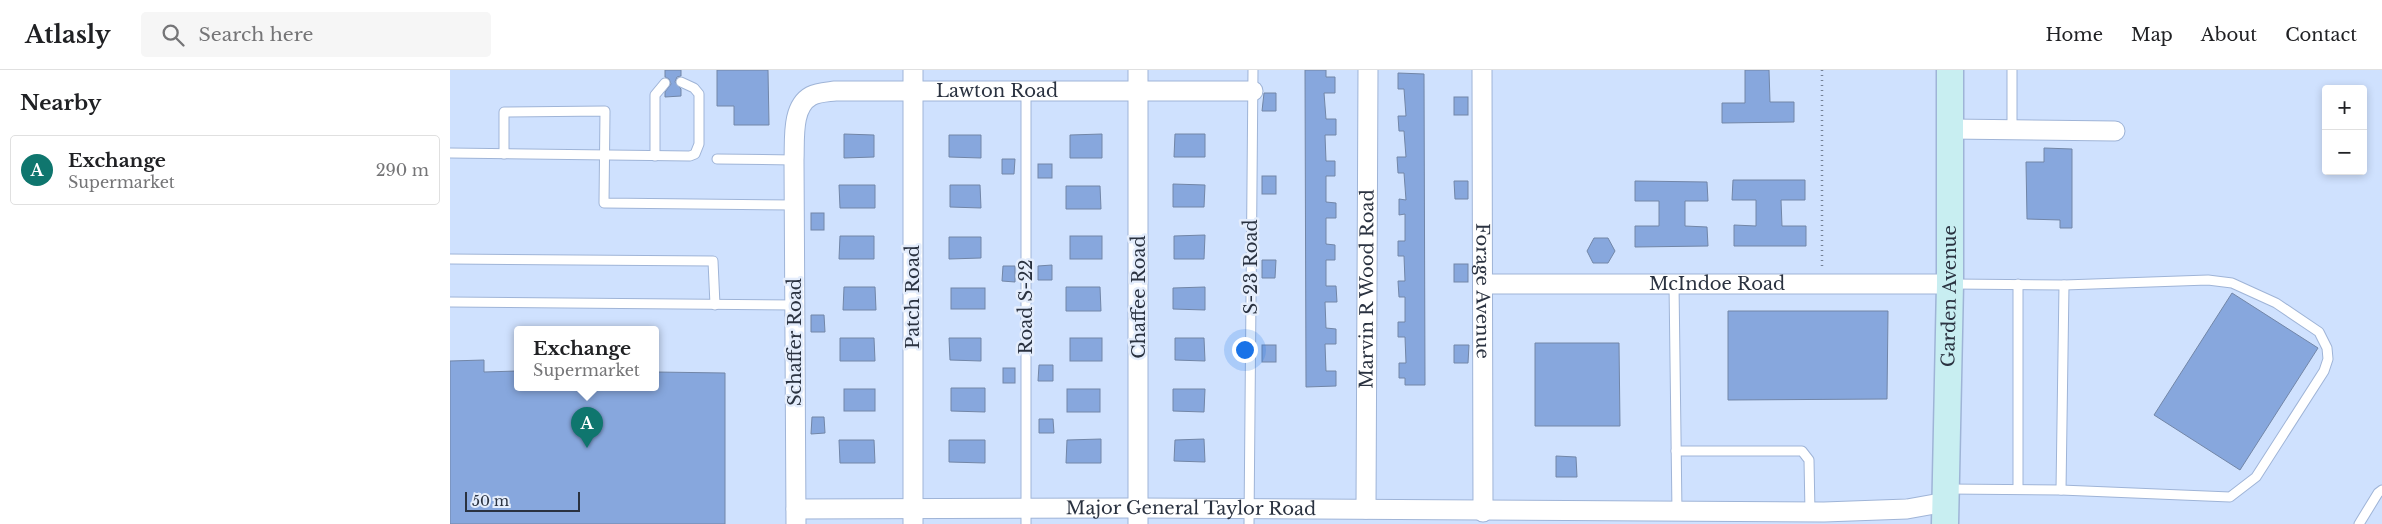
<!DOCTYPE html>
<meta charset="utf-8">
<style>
:root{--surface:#fff;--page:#f6f6f6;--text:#202124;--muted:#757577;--line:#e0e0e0;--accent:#0f766e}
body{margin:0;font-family:"Libre Baskerville",serif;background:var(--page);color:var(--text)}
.controls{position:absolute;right:15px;top:15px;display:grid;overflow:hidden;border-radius:5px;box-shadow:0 2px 8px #0003}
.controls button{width:45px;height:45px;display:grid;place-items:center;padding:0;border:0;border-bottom:1px solid var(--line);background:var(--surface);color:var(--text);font:25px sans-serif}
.scale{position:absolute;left:15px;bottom:12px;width:115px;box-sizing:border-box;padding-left:5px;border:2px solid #2a3240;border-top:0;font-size:14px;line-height:18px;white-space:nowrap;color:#2a3240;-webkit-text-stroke:4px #e4edfc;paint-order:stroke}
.you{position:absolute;left:794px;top:279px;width:18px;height:18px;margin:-12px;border:4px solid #fff;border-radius:50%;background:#1a73e8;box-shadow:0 0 0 8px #1a73e833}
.badge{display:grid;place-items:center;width:32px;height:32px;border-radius:50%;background:var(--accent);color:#fff;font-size:16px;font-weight:700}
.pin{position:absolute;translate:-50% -41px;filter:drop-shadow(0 1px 2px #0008)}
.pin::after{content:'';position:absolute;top:26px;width:18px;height:15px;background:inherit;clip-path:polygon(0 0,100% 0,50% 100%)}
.popup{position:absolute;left:64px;top:256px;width:145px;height:65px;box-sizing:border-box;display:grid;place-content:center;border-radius:5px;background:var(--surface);filter:drop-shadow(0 1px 4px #0005);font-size:16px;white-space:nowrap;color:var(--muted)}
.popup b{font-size:19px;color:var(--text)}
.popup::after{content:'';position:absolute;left:50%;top:100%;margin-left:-10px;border:10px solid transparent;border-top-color:var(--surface)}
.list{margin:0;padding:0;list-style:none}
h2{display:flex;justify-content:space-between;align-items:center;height:65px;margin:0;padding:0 20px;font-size:21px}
h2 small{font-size:16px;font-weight:400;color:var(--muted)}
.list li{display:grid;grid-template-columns:32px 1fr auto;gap:15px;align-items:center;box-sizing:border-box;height:70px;margin:0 10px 10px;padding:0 10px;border:1px solid var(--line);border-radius:5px}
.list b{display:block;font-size:19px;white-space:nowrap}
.list p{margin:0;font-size:16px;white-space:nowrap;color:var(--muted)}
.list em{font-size:16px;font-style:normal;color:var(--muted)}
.icon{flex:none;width:28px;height:28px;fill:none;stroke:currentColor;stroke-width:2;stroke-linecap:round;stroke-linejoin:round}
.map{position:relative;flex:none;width:1932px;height:454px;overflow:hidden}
header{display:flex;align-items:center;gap:30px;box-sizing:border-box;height:70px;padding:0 25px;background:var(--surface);border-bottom:1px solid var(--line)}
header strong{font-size:24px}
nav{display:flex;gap:28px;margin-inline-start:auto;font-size:18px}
.search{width:350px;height:45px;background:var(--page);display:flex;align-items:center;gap:12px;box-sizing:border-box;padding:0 18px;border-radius:5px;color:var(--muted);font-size:19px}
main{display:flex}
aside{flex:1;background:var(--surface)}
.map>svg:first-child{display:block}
.building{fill:#87a7dd;stroke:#7286a7}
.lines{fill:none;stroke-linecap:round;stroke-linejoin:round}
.lane-casing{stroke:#9fb4d7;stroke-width:11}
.street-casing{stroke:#9fb4d7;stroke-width:21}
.secondary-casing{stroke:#9fb4d7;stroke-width:29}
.path{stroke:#758297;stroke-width:2.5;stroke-dasharray:1 4;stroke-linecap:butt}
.lane{stroke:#fff;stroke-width:9}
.street{stroke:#fff;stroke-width:19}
.secondary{stroke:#c8eef1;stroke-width:26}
.labels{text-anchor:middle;stroke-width:5;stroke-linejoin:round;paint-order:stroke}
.street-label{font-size:18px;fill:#2a3240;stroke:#e4edfc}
</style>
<header>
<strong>Atlasly</strong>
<div class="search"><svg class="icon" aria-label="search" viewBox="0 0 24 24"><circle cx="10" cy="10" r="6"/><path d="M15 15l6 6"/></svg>Search here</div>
<nav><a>Home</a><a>Map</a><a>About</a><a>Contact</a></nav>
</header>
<main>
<aside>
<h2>Nearby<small></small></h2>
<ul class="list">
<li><span class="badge">A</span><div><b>Exchange</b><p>Supermarket</p></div><em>290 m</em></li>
</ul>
</aside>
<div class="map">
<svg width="1932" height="454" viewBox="0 0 1932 454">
<rect width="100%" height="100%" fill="#cfe1fe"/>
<g class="building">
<path d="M215 0H231V6L227 7 225 12 231 19V26L215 27V22L221 14 219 9 215 7Z"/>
<path d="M267 0H318L319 55H284V36H267Z"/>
<path d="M855 0H876V7H885V23H874L876 49H886V65H875L876 91H885V106H876V132L886 133V148H876V174L885 175V190H876V216H886L887 232H875L876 258 886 259V274H875L876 301H886V316L856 317Z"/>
<path d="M1295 0H1319L1320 32H1344V52L1272 53V33H1295Z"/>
<path d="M948 3 974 4 975 315H955V308H949V293H956L955 267H948V252H955V227H949L948 211H955L954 186H948V171H955V144L949 145V129L956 130 954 103H948L947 87H956L954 61H949L948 46H956L954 19H948Z"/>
<path d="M814 23H826V41H812Z"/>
<rect x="1004" y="27" width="14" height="18"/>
<path d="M394 64 424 65V87L394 88Z"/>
<path d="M652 64V88H620V65Z"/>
<path d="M725 64H755V87H724Z"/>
<path d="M499 65H531V88L499 87Z"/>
<path d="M1594 78 1622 79V158H1610V150L1577 149 1576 92H1594Z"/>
<path d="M552 89H565L564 104H552Z"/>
<rect x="588" y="94" width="14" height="14"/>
<rect x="812" y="106" width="14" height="18"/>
<path d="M1283 110H1355V130H1331L1332 156H1356V176H1284V155L1306 156V130H1282Z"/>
<path d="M1004 111H1018V129H1005Z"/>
<path d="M1185 111 1257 112 1258 131H1235V156L1257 157 1258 176 1185 177V156H1209V131H1185Z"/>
<path d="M723 114 755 115 754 137H723Z"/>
<path d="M389 115H425V138H390Z"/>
<path d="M500 115H530L531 138 500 137Z"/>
<path d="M616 116H650L651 139H616Z"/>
<rect x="361" y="143" width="13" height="17"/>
<path d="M755 165 754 189H724V166Z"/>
<path d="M390 166H424V189H389Z"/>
<rect x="620" y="166" width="32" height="23"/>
<path d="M499 167H531V188L499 189Z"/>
<path d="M1144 168H1158L1165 181 1158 193H1143L1137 181Z"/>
<path d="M812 190H826L825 208H812Z"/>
<rect x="1004" y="194" width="14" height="18"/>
<path d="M602 195V210H588V196Z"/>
<path d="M553 196H565V212L552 211Z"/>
<path d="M394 217H425L426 240H393Z"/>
<path d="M616 217H650L651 241H616Z"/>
<path d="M755 217V240L723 239V218Z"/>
<rect x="501" y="218" width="34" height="21"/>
<path d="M1782 223 1868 278 1790 400 1704 345Z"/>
<path d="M1278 241H1438L1437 329 1278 330Z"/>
<path d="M361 245H374L375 262H361Z"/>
<path d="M390 268H424L425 291H390Z"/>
<path d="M499 268H531V291L500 290Z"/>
<rect x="620" y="268" width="32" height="23"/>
<path d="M725 268H754L755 291 725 290Z"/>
<path d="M1085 273H1169L1170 356H1085Z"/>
<rect x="812" y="275" width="14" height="17"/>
<path d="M1004 275H1019L1018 293H1004Z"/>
<path d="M34 290V302L68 301V317H206V302L275 303V454H0V291Z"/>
<path d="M589 295H603V311H588Z"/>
<rect x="553" y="298" width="12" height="15"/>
<path d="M501 318H535V342L501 341Z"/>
<rect x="394" y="319" width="31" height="22"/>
<rect x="617" y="319" width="33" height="23"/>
<path d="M723 319H755L754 342 723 341Z"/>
<path d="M362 347H374L375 363 361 364Z"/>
<path d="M589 349H603L604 363H589Z"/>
<path d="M651 369V393H616L617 370Z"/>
<path d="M754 369 755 392 724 391 725 370Z"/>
<path d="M389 370H424L425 393H390Z"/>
<path d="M499 370H535V393L499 392Z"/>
<path d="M1106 386 1126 387 1127 407H1106Z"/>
</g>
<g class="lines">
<g class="lane-casing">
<g id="lane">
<path d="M1562 59V0"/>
<path d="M0 83 240 86 245 84 249 74V24L244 18 231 12"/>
<path d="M54 84V42L155 41 154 133 344 135"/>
<path d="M205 86V25L215 13"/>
<path d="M267 89 344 90"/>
<path d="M0 189 263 191 265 235"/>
<path d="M1224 214 1227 442"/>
<path d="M1568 214V419"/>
<path d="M0 232 345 235"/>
<path d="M1226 381H1352L1359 390 1360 442"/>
<path d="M1498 419 1611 420 1780 427 1806 407 1874 301 1878 289 1877 278 1869 262 1826 233 1782 213 1758 210 1614 215 1503 214"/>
<path d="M1611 420 1614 215"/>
<path d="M576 454V21"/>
<path d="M799 454 803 0"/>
<path d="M1909 454 1928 423 1932 420"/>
</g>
</g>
<g class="street-casing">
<g id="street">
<path d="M688 0V454"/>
<path id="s1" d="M1032 0 1033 442"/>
<path d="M1500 59 1665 61"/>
<path id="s2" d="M1033 214H1500"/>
<path id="s3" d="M346 439 688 438 1374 442 1457 439 1496 432"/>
<path id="s4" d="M916 439 918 0"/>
<path id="s5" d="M346 454 344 90C345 70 341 37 361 26 368 22 378 22 385 21H803"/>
<path d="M463 454V0"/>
</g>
</g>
<g class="secondary-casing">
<g id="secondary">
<path id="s6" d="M1495 454 1500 214V0"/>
</g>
</g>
<path class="path" d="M1372 0V198"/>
<use href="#lane" class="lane"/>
<use href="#street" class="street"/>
<use href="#secondary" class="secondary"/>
</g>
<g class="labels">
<g class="street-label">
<text dy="6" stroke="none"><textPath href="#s5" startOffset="620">Lawton Road</textPath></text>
<text transform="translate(801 197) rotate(-90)" y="6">S-23 Road</text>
<text dy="6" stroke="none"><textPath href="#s2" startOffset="234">McIndoe Road</textPath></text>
<text dy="6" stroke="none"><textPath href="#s4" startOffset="220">Marvin R Wood Road</textPath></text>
<text dy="6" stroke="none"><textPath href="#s1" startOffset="221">Forage Avenue</textPath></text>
<text transform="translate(463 227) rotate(-90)" y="6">Patch Road</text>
<text transform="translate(689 227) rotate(-90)" y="6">Chaffee Road</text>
<text dy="6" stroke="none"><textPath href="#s6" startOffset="228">Garden Avenue</textPath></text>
<text transform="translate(576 237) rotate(-90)" y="6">Road S-22</text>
<text transform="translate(345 272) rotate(-90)" y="6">Schaffer Road</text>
<text dy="6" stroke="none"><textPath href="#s3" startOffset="395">Major General Taylor Road</textPath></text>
</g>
</g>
</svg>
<div class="controls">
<button>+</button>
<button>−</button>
</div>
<div class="scale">50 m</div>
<div class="you"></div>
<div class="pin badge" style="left:137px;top:378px">A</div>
<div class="popup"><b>Exchange</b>Supermarket</div>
</div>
</main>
